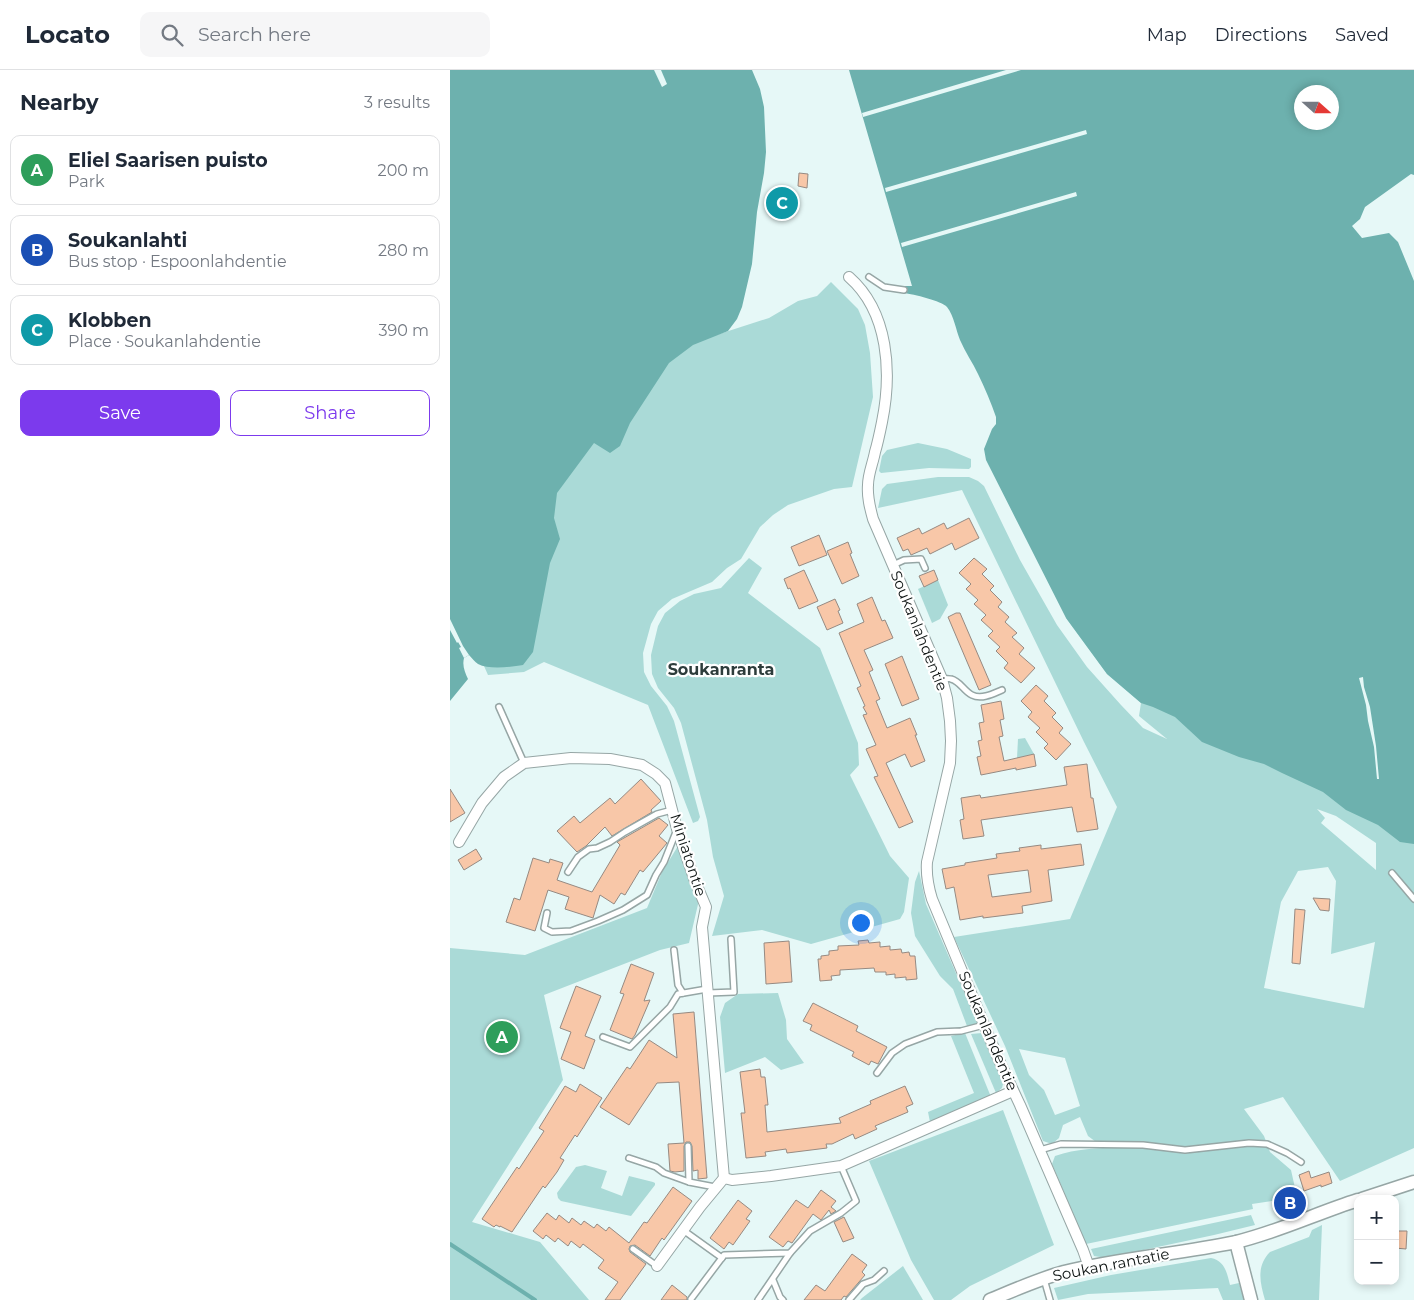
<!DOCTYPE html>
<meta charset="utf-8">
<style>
:root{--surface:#fff;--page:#f6f6f7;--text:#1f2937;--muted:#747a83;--line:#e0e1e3;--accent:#7c3aed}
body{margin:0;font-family:Montserrat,sans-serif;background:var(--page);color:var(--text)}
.controls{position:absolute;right:15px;bottom:15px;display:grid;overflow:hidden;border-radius:10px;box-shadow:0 2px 8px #0003}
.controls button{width:45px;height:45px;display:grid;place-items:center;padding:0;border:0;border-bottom:1px solid var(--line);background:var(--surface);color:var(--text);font:25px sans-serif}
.compass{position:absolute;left:844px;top:15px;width:45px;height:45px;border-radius:50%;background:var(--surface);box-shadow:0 2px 8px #0003;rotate:111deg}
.you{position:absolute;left:410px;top:852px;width:18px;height:18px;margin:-12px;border:4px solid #fff;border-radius:50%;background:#1a73e8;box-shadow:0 0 0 8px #1a73e833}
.badge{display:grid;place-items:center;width:32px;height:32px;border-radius:50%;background:var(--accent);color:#fff;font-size:16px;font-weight:700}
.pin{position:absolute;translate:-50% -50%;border:2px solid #fff;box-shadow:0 1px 5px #0006}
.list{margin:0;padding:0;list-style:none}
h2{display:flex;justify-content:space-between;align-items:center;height:65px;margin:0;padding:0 20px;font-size:21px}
h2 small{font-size:16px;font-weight:400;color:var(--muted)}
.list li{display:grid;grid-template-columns:32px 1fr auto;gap:15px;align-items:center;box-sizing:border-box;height:70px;margin:0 10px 10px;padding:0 10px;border:1px solid var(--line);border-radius:10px}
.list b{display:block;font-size:19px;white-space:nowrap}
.list p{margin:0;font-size:16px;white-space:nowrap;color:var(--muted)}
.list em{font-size:16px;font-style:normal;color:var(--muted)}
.actions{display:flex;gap:10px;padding:15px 20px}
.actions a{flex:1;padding:11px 0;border:1px solid var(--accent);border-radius:10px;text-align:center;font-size:18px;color:var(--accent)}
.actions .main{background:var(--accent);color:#fff}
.icon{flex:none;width:28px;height:28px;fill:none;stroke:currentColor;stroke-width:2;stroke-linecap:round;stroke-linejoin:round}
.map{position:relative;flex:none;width:964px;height:1230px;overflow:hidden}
header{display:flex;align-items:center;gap:30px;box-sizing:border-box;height:70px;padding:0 25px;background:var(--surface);border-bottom:1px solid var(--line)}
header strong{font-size:24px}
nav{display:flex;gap:28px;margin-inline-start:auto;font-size:18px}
.search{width:350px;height:45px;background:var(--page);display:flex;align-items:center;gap:12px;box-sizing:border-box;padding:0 18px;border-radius:10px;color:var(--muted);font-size:19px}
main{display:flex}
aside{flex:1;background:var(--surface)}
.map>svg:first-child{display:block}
.green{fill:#aadad7;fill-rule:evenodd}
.water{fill:#6db1ae;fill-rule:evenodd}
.pier{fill:#e6f8f7}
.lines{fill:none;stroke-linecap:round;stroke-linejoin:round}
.stream{stroke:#6db1ae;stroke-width:4}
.building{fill:#f8c7a8;stroke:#968a82;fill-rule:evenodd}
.service-casing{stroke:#96a6a5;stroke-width:8}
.minor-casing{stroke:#96a6a5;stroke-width:12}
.tertiary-casing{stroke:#96a6a5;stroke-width:15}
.service{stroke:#fff;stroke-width:5}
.minor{stroke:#fff;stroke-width:10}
.tertiary{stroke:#fff;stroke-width:12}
.labels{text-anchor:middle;stroke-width:4.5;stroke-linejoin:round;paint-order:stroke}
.street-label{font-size:15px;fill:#0c1211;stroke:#fff}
.neighbourhood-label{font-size:16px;font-weight:bold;fill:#2d3c3b;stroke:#fff}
</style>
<header>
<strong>Locato</strong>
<div class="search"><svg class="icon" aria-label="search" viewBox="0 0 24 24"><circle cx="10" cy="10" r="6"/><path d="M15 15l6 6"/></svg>Search here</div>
<nav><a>Map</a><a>Directions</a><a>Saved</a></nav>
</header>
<main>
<aside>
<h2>Nearby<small>3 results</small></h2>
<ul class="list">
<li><span class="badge" style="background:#2e9e5b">A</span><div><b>Eliel Saarisen puisto</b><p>Park</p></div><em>200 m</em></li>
<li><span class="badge" style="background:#1a4fb4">B</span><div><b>Soukanlahti</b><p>Bus stop · Espoonlahdentie</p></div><em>280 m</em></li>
<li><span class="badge" style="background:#0f9aa8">C</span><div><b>Klobben</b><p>Place · Soukanlahdentie</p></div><em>390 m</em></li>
</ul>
<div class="actions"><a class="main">Save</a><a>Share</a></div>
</aside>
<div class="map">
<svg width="964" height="1230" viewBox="0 0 964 1230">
<rect width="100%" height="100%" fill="#e6f8f7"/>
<g class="green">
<path d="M381 212 408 239 415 255 420 283 423 327 402 417 384 419 338 435 323 445 310 457 291 489 277 498 262 512 222 529 208 541 201 554 193 583 194 602 201 616 217 636 224 651 250 747 248 751 243 753 198 635 94 592 74 602 38 605 34 596 49 580 0 315 263 266 319 248 348 231 367 226Z"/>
<path d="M468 373 497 379 521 389V397L519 399 479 398 431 403 429 401 432 386 437 380Z"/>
<path d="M488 407H519L528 411 534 416 570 490 607 555 637 597 671 635 693 658 717 669 689 646 691 633 657 604 616 548 964 581V1078L890 1111 833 1027 794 1039 814 1066 820 1082 841 1100 847 1127 802 1134 803 1139 636 1174 602 1094 605 1086C636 1076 662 1078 694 1078L697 1073 646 1072 638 1066 630 1047 613 1055 609 1068 602 1074 593 1071 555 976 504 867 620 849 667 737 634 672 512 420 428 438 432 419 437 414ZM867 739 886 746 926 773V800L871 753 875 748ZM878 797 886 811 881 884 925 872 914 938 814 918 831 832 848 801ZM569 979 615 988 630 1036 605 1045 594 1020 579 1005Z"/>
<path d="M299 488 312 498 298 523 370 578 408 673 409 695 400 705 440 786 459 808 454 842 450 849 361 874 312 860 262 866 274 826 263 787 257 750 231 653 224 638 208 618 202 604 201 585 208 556 215 543 230 531 244 524 271 518Z"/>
<path d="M488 510 498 535 490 549 482 553 468 519Z"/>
<path d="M575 668 584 684 567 688 568 669Z"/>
<path d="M228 776 249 830 239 873 210 880 94 925 113 1010 22 1152 90 1172 139 1230H0V878L75 885 197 838 212 802Z"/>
<path d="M469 801 476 834 528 954 517 956 503 919 490 906 465 866 461 843 465 812Z"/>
<path d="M328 923 336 950 337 969 354 993 331 1000 315 987 275 1003 270 947 275 933 288 924Z"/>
<path d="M515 963 541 1027 480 1052 478 1042 524 1023 501 966Z"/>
<path d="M532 963 554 1010 552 1018 546 1023 521 964Z"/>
<path d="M553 1040 604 1175 520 1216 501 1230H484L461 1190 419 1091Z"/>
<path d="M135 1095 157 1101 151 1118 172 1126 179 1106 203 1112 205 1113V1115L181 1146 111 1131 108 1128 107 1123 126 1097Z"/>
<path d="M801 1145 805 1155 764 1165 656 1188 644 1186 641 1179Z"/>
<path d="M872 1155 869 1230H815C810 1213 806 1196 820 1182L859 1167 862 1160Z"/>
<path d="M761 1188C775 1191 777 1203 780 1215L789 1213 794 1230H773L768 1218 638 1224 608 1230 604 1218 661 1205Z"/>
<path d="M453 1196 473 1230H410L412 1228Z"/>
</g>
<g class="water">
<path d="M0 0H302L310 19 314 37 316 82 314 103 307 142 302 194 292 237 287 249 278 261 243 275 219 293 180 353 170 376 160 383 144 373 107 423 104 448 110 469 100 493 83 582 73 595C61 597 39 600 28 594 25 592 22 588 19 585L14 588C12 596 15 602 18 609L0 631Z"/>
<path d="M399 0H964V105L961 104 915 137 910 149 902 156 912 168 939 163 948 172 964 211V774L950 772 928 755 896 740 873 722 832 703 814 694 789 687 752 672 725 647 703 637 691 633 657 604 616 548 536 390 534 379 542 359 546 354V347C541 333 535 318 528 304 523 293 515 282 510 270 506 260 504 246 497 237 492 231 463 224 454 223V216H462ZM852 22H882V52H852Z"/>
</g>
<g class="pier">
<path d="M204 0H211L217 14 212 17Z"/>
<path d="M556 0H571L413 47 412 43Z"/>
<path d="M636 60 637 64 436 122 435 118Z"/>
<path d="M626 122 627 126 452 177 451 173Z"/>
<path d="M0 549 13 576 19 585 14 588 9 578 11 577 8 572 7 573 0 560Z"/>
<path d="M913 607 914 617 920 637 926 676 929 709H927L924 677 918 651 916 635 909 608Z"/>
</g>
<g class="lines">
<path class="stream" d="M0 1174 85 1230"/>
</g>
<g class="building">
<path d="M349 103 358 104 357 118 348 116Z"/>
<path d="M519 448 529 468 505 480 502 473 480 484 477 478 461 485 458 479 453 481 447 468 469 458 472 464 494 453 497 459Z"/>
<path d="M369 465 377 485 349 496 341 477Z"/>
<path d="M398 472 402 483 400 484 409 506 392 514 377 481Z"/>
<path d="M524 488 537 499 532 504 544 516 540 520 552 532 548 537 559 547 555 552 567 563 562 567 574 578 569 584 585 598 571 613 554 598 558 593 546 581 550 577 538 566 543 561 531 550 536 545 524 534 528 530 516 519 521 514 509 503Z"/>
<path d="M354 500 368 531 349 539 340 518 338 519 334 509Z"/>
<path d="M484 500 488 510 474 517 469 506Z"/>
<path d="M422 527 432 551 435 550 443 568 414 580 423 600 419 602 430 629 426 631 437 658 460 648 467 665H465L475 691 461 697 455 684 436 693 463 752 449 758 424 707 428 706 416 679 426 675 413 645 417 644 413 637 415 636 407 618 411 616 389 563 414 552 407 534Z"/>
<path d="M385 529 390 540 388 541 393 553 377 560 367 537Z"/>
<path d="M506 543H510L541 615 529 620 498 547Z"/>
<path d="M452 586 469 629 452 636 435 594Z"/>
<path d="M586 615 598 626 594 631 606 643 602 647 613 658 609 663 621 674 606 690 594 678 598 674 586 662 590 658 578 647 582 642 571 631Z"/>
<path d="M551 631 554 649 550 650 553 666 549 667 554 691 584 684 586 696 566 700V698L531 705 527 687 531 686 528 671 532 670 529 653 534 652 531 635Z"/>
<path d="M637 694 641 728H643L648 759 627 762 622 737 531 750 534 766 513 769 510 750 514 749 511 728 530 725 531 728 617 715 614 697Z"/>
<path d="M191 709 211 731 201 740 202 742 162 766 155 757 136 776 127 782 107 761 124 746 130 753 160 728 165 734Z"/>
<path d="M0 719 15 743 0 752Z"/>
<path d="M209 748 218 755 209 766 217 773 193 802 190 800 175 825 171 823 164 834 150 825 143 848 115 839 119 827 98 820 85 861 56 852 64 828 70 830 83 788 99 793 100 789 113 793 107 810 142 822 170 775 167 772Z"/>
<path d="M631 774 634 795 598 800 602 831 572 836 573 843 533 848V846L510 850 504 817 496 819 492 799 515 795V793L547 788 546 784 570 781 569 778 591 775V779ZM578 800 581 822 542 827 538 805Z"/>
<path d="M26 779 32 789 14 800 8 790Z"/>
<path d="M863 828 880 829 879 841 870 840Z"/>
<path d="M845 839 855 840 850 894 842 893Z"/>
<path d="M418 870 419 873 430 872V877L440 876V880L451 879 452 883 459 882 460 886H465L467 909 456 910V907L445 908V904L436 905V902H425L424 898 390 900V905L381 906 382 910 370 911 368 889H371V886L379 885V881L388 880V876L409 875 408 871Z"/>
<path d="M339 871 342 912 316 914 314 873Z"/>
<path d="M181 894 204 903 194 931 200 930 185 965 182 969 160 960 174 924 170 923Z"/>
<path d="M126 916 151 926 135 966 145 970 134 999 111 989 121 962 110 958Z"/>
<path d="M363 933 408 956 406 961 437 977 428 994 421 991 419 995 402 986 404 982 360 960 362 955 353 951Z"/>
<path d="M244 942 257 1108 248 1109V1100L243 1101 242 1076 240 1072H236L234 1076V1101L225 1102 220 1101 218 1074 234 1073 229 1012 207 1013 179 1055 150 1037 177 997 180 999 199 970 227 988 223 944Z"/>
<path d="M310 999 311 1007H315L318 1035H315L317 1062 391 1053 389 1048 421 1034 420 1031 455 1016 463 1034 456 1037 458 1042 425 1056 427 1059 405 1069 403 1064 382 1074H376L377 1078 337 1083 336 1079 315 1082 316 1086 296 1088 291 1043H295L290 1002Z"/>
<path d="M130 1014 152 1028 127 1067 125 1065 110 1088 114 1090 107 1102 95 1118 93 1116 62 1162 50 1156V1157L46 1155 44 1157 32 1149 67 1097 69 1099 94 1061 89 1058 115 1016 126 1022Z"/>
<path d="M859 1101 861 1108 879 1102 882 1113 871 1117V1115L854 1121 849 1105Z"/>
<path d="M223 1117 242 1131 214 1170 212 1168 200 1186 185 1175 180 1176 179 1179 180 1182 196 1194 170 1230H155L168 1212 148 1198 154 1190 133 1174 130 1178 121 1171 118 1176 108 1168 105 1172 96 1165 93 1169 83 1161 97 1143 106 1150 109 1145 119 1153 122 1148 131 1155 134 1151 144 1158 147 1154 156 1161 159 1157 179 1173 194 1152 197 1153Z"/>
<path d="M371 1120 386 1131 381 1137 386 1141 381 1144 379 1140 371 1150 363 1144 342 1173 338 1171 333 1177 319 1167 346 1130 358 1138Z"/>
<path d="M288 1130 302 1141 296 1149 300 1151 283 1175 279 1172 274 1179 260 1168Z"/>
<path d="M394 1147 404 1168 393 1172 384 1152Z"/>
<path d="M945 1161H957L956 1179 945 1178Z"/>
<path d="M402 1184 417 1195 412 1202 415 1205 396 1227 394 1226 391 1230H354L366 1215 375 1221Z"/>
<path d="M222 1215 237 1227V1230H211Z"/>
</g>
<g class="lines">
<g class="service-casing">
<g id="service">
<path d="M419 207 434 217 454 220"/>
<path d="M443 495 454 490 471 489 475 498"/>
<path d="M492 609C493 609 500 608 501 609 514 612 516 631 536 626 541 625 547 622 552 620"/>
<path d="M49 637 74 693"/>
<path d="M118 802 128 787 139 779 147 778 160 772 175 762 207 744 222 740"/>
<path d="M942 803 964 829"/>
<path d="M97 843 94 858 102 862 121 861 148 851 173 840 197 825 206 805 214 792 226 762"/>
<path d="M224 880 228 915 233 923"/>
<path d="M258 923 284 922 281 869"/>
<path d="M153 967 180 977 220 937 228 924 257 919"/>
<path d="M427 1003 442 983 455 974 487 962 511 961 534 955"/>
<path d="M238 1076 239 1112 265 1117"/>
<path d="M590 1080 611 1074 693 1075 735 1080 799 1073 817 1074 837 1083 851 1092"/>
<path d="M179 1088 206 1097 214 1103 239 1112"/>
<path d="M233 1160 272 1188"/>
<path d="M183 1179 207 1196"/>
<path d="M594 1209 600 1230"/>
<path d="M323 1210 330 1227 333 1230"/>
<path d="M241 1229 274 1185 340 1183 360 1161 391 1143 406 1131 391 1096"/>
<path d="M308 1230 340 1183"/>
<path d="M399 1230 413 1214 424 1210 434 1201"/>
</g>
</g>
<g class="minor-casing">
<g id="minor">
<path d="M399 207C439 242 442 303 432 352 430 362 428 372 425 382 423 393 418 404 418 415 417 427 420 438 423 449L492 609 497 628 500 651 501 671 500 693 477 792C476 805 478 816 482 829L548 988 570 1035 633 1180 639 1197"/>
<path d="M9 772 32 733 54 707 74 693 121 688 160 689 192 695 206 704 215 713 227 759 245 811 256 837 252 857 274 1108"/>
<path d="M207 1196 250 1137 274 1108 282 1110 321 1106 391 1096 563 1021"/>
</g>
</g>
<g class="tertiary-casing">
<g id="tertiary">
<path d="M912 1129 964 1112"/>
<path d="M786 1172 801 1230"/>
<path d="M540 1230C564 1220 589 1209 614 1202 671 1188 729 1184 786 1172 828 1162 867 1143 908 1130"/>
</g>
</g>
<use href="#service" class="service"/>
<use href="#minor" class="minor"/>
<use href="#tertiary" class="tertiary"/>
</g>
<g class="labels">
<g class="street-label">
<text transform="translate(469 561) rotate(68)" y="5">Soukanlahdentie</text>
<text transform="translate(238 785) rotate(72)" y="5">Miniatontie</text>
<text transform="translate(538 961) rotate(67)" y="5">Soukanlahdentie</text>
<text transform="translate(661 1195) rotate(-11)" y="5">Soukan rantatie</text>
</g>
<g class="neighbourhood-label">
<text x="271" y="605">Soukanranta</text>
</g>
</g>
</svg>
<div class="controls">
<button>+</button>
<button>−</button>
</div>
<svg class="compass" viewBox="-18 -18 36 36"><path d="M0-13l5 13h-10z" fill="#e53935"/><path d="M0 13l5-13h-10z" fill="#747a83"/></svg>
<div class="you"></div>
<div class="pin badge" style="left:52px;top:967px;background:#2e9e5b">A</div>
<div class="pin badge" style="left:840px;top:1133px;background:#1a4fb4">B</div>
<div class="pin badge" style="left:332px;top:133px;background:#0f9aa8">C</div>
</div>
</main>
